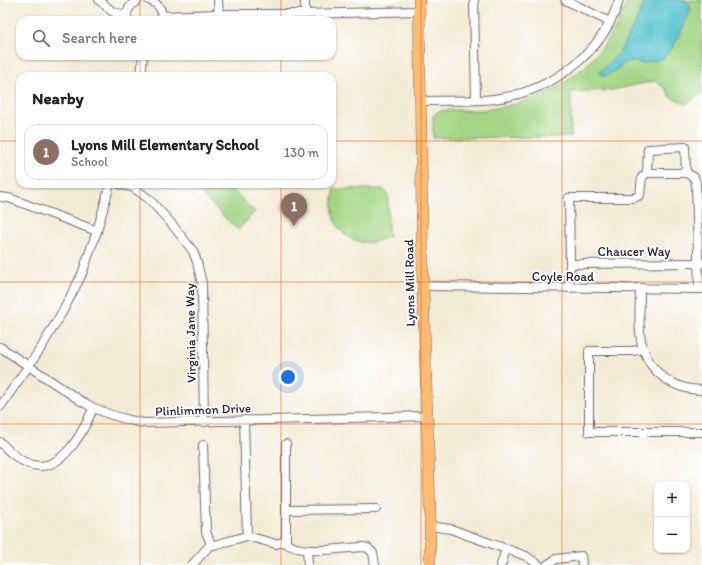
<!DOCTYPE html>
<meta charset="utf-8">
<style>
:root{--surface:#fff;--page:#f6f6f6;--text:#222;--muted:#767676;--line:#e0e0e0;--accent:#d1495b}
body{margin:0;font-family:Itim,sans-serif;background:var(--page);color:var(--text)}
.controls{position:absolute;right:12px;bottom:12px;display:grid;overflow:hidden;border-radius:8px;box-shadow:0 1px 3px #0004}
.controls button{width:36px;height:36px;display:grid;place-items:center;padding:0;border:0;border-bottom:1px solid var(--line);background:var(--surface);color:var(--text);font:20px sans-serif}
.you{position:absolute;left:288px;top:377px;width:14px;height:14px;margin:-10px;border:3px solid #fff;border-radius:50%;background:#1a73e8;box-shadow:0 0 0 6px #1a73e833}
.badge{display:grid;place-items:center;width:26px;height:26px;border-radius:50%;background:var(--accent);color:#fff;font-size:13px;font-weight:700}
.pin{position:absolute;translate:-50% -33px;filter:drop-shadow(0 1px 2px #0008)}
.pin::after{content:'';position:absolute;top:21px;width:14px;height:12px;background:inherit;clip-path:polygon(0 0,100% 0,50% 100%)}
.list{margin:0;padding:0;list-style:none}
h2{display:flex;justify-content:space-between;align-items:center;height:52px;margin:0;padding:0 16px;font-size:17px}
h2 small{font-size:13px;font-weight:400;color:var(--muted)}
.list li{display:grid;grid-template-columns:26px 1fr auto;gap:12px;align-items:center;box-sizing:border-box;height:56px;margin:0 8px 8px;padding:0 8px;border:1px solid var(--line);border-radius:12px}
.list b{display:block;font-size:15px;white-space:nowrap}
.list p{margin:0;font-size:13px;white-space:nowrap;color:var(--muted)}
.list em{font-size:13px;font-style:normal;color:var(--muted)}
.icon{flex:none;width:22px;height:22px;fill:none;stroke:currentColor;stroke-width:2;stroke-linecap:round;stroke-linejoin:round}
.map{position:relative;flex:none;width:702px;height:565px;overflow:hidden}
.search{position:absolute;background:var(--surface);box-shadow:0 1px 3px #0004;left:16px;top:16px;width:320px;height:44px;display:flex;align-items:center;gap:10px;box-sizing:border-box;padding:0 14px;border-radius:12px;color:var(--muted);font-size:15px}
.panel{position:absolute;background:var(--surface);box-shadow:0 1px 3px #0004;left:16px;top:72px;width:320px;height:116px;border-radius:12px}
.map>svg:first-child{display:block}
.green{fill:#a3d584;stroke:#627c60}
.water{fill:#58c4d1;stroke:#3d7386}
.lines{fill:none;stroke-linecap:round;stroke-linejoin:round}
.minor-casing{stroke:#6c6871;stroke-width:10}
.major-casing{stroke:#6c6871;stroke-width:12}
.minor{stroke:#fff;stroke-width:8}
.major{stroke:#ffbb71;stroke-width:11}
.grid{fill:none;stroke:#e8590c;stroke-width:1;stroke-opacity:0.55}
.labels{text-anchor:middle;stroke-width:3.5;stroke-linejoin:round;paint-order:stroke}
.street-label{font-size:13px;fill:#22223b;stroke:#fff}
</style>
<div class="map">
<svg width="702" height="565" viewBox="0 0 702 565">
<rect width="100%" height="100%" fill="#fff"/>
<filter id="ink" filterUnits="userSpaceOnUse"><feTurbulence type="fractalNoise" baseFrequency=".025" numOctaves="2"/><feDisplacementMap in="SourceGraphic" scale="8" xChannelSelector="R" yChannelSelector="G"/><feConvolveMatrix kernelMatrix="1 2 1 2 8 2 1 2 1" color-interpolation-filters="sRGB"/></filter>
<filter id="wash" filterUnits="userSpaceOnUse"><feTurbulence type="fractalNoise" baseFrequency=".012" numOctaves="4" result="noise"/><feDisplacementMap in="SourceGraphic" scale="16" xChannelSelector="R" yChannelSelector="G"/><feGaussianBlur stdDeviation="0.9" result="paint"/><feColorMatrix in="noise" values="0 0 0 0 0 0 0 0 0 0 0 0 0 0 0 0 0 1.4 0 .05"/><feComposite in="paint" operator="in"/></filter>
<g filter="url(#wash)">
<rect width="100%" height="100%" fill="#f4ebd6"/>
<g class="green">
<path d="M628 0H702V93L686 104 669 96 667 90 655 81 612 90 571 92V137L433 138V116C435 114 437 112 440 111 452 109 468 111 480 110 549 105 604 66 628 0Z"/>
<path d="M205 184H226L255 212 238 230 198 191Z"/>
<path d="M334 189H383L388 194V237C384 238 378 241 373 242 358 245 341 236 335 221 331 211 333 198 334 189Z"/>
</g>
<path class="water" d="M646 0H685L689 4 691 9C684 24 677 45 664 57 661 60 652 61 647 62 641 64 634 60 629 62 619 64 613 77 602 75L600 72 619 53 635 24Z"/>
</g>
<g filter="url(#ink)">
<g class="lines">
<g class="minor-casing">
<g id="minor">
<path d="M99 0 113 12 126 15"/>
<path d="M149 0C158 3 163 10 162 20"/>
<path d="M218 0 219 14"/>
<path d="M305 0V14"/>
<path d="M474 0 476 100"/>
<path d="M565 0 610 22"/>
<path d="M162 16 219 14H305L419 11"/>
<path d="M127 20C126 10 130 5 138 0"/>
<path d="M141 76 143 56"/>
<path d="M421 101C445 100 470 102 494 99 550 92 603 54 619 0"/>
<path d="M647 173 642 177 640 195 634 198H569L570 264 702 263"/>
<path d="M686 173H647L648 149 685 147 686 173 694 177 696 183 699 289"/>
<path d="M119 184 134 188 149 199 170 222 193 251 197 262 202 284 204 422"/>
<path d="M0 197 9 198 97 231"/>
<path d="M423 286 702 289"/>
<path d="M569 288 570 264"/>
<path d="M640 288C640 305 638 324 641 340 647 371 672 390 702 390"/>
<path d="M0 347 81 401C101 413 121 419 143 423L427 416"/>
<path d="M644 349 632 351H589V432H702"/>
<path d="M0 407 41 348 64 309 82 274 97 231 110 184"/>
<path d="M244 420 247 536 276 544 286 541V444"/>
<path d="M0 442C8 450 16 459 27 463 60 478 83 432 93 409"/>
<path d="M203 445 206 532 211 544 214 545 247 536"/>
<path d="M286 510 376 509"/>
<path d="M430 526 451 529 467 535 526 556 539 565"/>
<path d="M284 542C301 556 341 548 363 547L368 548 373 553 375 565"/>
<path d="M307 550 308 565"/>
<path d="M192 565 211 544"/>
<path d="M501 565 506 549"/>
<path d="M547 565 556 559 581 556 582 565"/>
</g>
</g>
<g class="major-casing">
<path id="major" d="M419 0 423 286 430 509V565"/>
</g>
<use href="#minor" class="minor"/>
<use href="#major" class="major"/>
</g>
</g>
<path class="grid" d="M140 0V20M281 0V20M421 0V565M562 0V565M140 56V76M281 56V76M0 141H20M332 141H702M140 184V565M281 184V565M0 282H702M0 424H702"/>
<g class="labels">
<g class="street-label">
<text x="634" y="256">Chaucer Way</text>
<text x="563" y="281">Coyle Road</text>
<text transform="translate(409 283) rotate(-91)" y="5">Lyons Mill Road</text>
<text transform="translate(190 333) rotate(-91)" y="5">Virginia Jane Way</text>
<text transform="translate(203 409) rotate(-2)" y="5">Plinlimmon Drive</text>
</g>
</g>
</svg>
<div class="controls">
<button>+</button>
<button>−</button>
</div>
<div class="you"></div>
<div class="pin badge" style="left:294px;top:226px;background:#8d6e63">1</div>
<div class="search"><svg class="icon" aria-label="search" viewBox="0 0 24 24"><circle cx="10" cy="10" r="6"/><path d="M15 15l6 6"/></svg>Search here</div>
<section class="panel">
<h2>Nearby<small></small></h2>
<ul class="list">
<li><span class="badge" style="background:#8d6e63">1</span><div><b>Lyons Mill Elementary School</b><p>School</p></div><em>130 m</em></li>
</ul>
</section>
</div>
